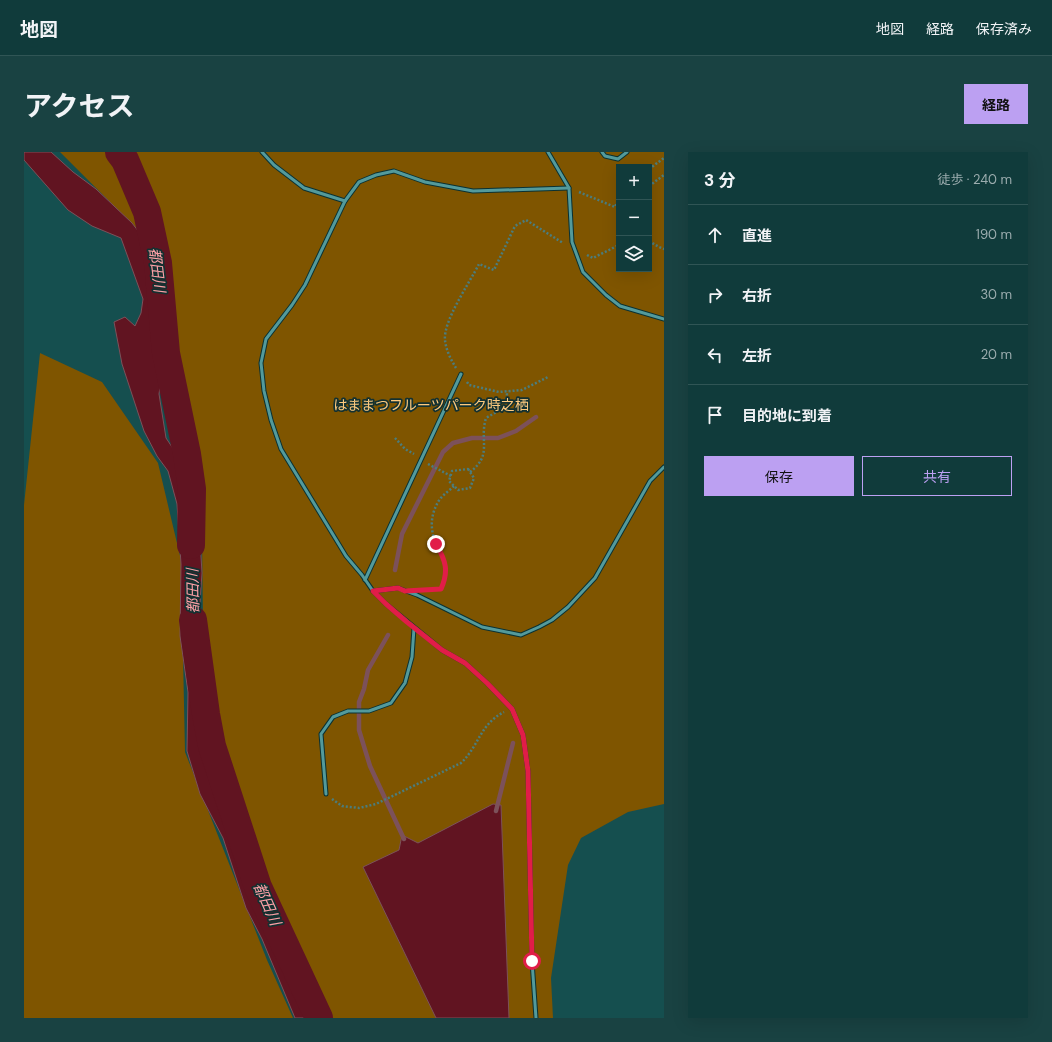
<!DOCTYPE html>
<html lang="ja">
<meta charset="utf-8">
<style>
:root{--surface:#103b3b;--page:#194242;--text:#f1f3f6;--muted:#9cadaf;--line:#305555;--accent:#bca0f2}
body{margin:0;font-family:"DM Sans","Noto Sans JP",sans-serif;background:var(--page);color:var(--text)}
.controls{position:absolute;right:12px;top:12px;display:grid;overflow:hidden;border-radius:0px;box-shadow:0 4px 16px #0002}
.controls button{width:36px;height:36px;display:grid;place-items:center;padding:0;border:0;border-bottom:1px solid var(--line);background:var(--surface);color:var(--text);font:20px sans-serif}
.stop{position:absolute;width:12px;height:12px;margin:-9px;border:3px solid #e11d48;border-radius:50%;background:#fff}
.stop.end{background:#e11d48;border-color:#fff;box-shadow:0 1px 4px #0008}
.list{margin:0;padding:0;list-style:none}
h2{display:flex;justify-content:space-between;align-items:center;height:52px;margin:0;padding:0 16px;font-size:17px}
h2 small{font-size:13px;font-weight:400;color:var(--muted)}
.list li{display:grid;grid-template-columns:26px 1fr auto;gap:12px;align-items:center;box-sizing:border-box;height:60px;padding:0 16px;border-top:1px solid var(--line)}
.list b{display:block;font-size:15px;white-space:nowrap}
.list em{font-size:13px;font-style:normal;color:var(--muted)}
.actions{display:flex;gap:8px;padding:12px 16px}
.actions a{flex:1;padding:9px 0;border:1px solid var(--accent);border-radius:0px;text-align:center;font-size:14px;color:var(--accent)}
.actions .main{background:var(--accent);color:#111}
.icon{flex:none;width:22px;height:22px;fill:none;stroke:currentColor;stroke-width:2;stroke-linecap:round;stroke-linejoin:round}
.map{position:relative;flex:none;width:640px;height:866px;overflow:hidden;border-radius:0px}
header{display:flex;align-items:center;gap:24px;box-sizing:border-box;height:56px;padding:0 20px;background:var(--surface);border-bottom:1px solid var(--line)}
header strong{font-size:19px}
nav{display:flex;gap:22px;margin-inline-start:auto;font-size:14px}
.intro{display:flex;align-items:center;justify-content:space-between;box-sizing:border-box;height:96px;padding:0 24px}
h1{margin:0;font-size:28px}
.button{padding:10px 18px;border-radius:0px;background:var(--accent);color:#111;font-size:14px;font-weight:700}
main{display:flex;gap:24px;padding:0 24px}
aside{flex:1;background:var(--surface);border-radius:0px;box-shadow:0 4px 16px #0002}
.map>svg:first-child{display:block}
.green{fill:#7f5500;fill-rule:evenodd}
.water{fill:#611421;stroke:#7c515a}
.lines{fill:none;stroke-linecap:round;stroke-linejoin:round}
.stream{stroke:#7c515a;stroke-width:4.5}
.river{stroke:#611421;stroke-width:28}
.lane-casing{stroke:#0a3233;stroke-width:5}
.path{stroke:#4b7d7d;stroke-width:2.5;stroke-dasharray:2 2;stroke-linecap:butt}
.lane{stroke:#539a9b;stroke-width:3}
.route{stroke:#e11d48;stroke-width:5}
.labels{text-anchor:middle;stroke-width:3.5;stroke-linejoin:round;paint-order:stroke}
.park-label{font-size:14px;fill:#feca7e;stroke:#133131}
.water-label{font-size:15px;font-style:italic;fill:#fda0a6;stroke:#133131}
</style>
<header>
<strong>地図</strong>
<nav><a>地図</a><a>経路</a><a>保存済み</a></nav>
</header>
<div class="intro"><h1>アクセス</h1><a class="button">経路</a></div>
<main>
<div class="map">
<svg width="640" height="866" viewBox="0 0 640 866">
<rect width="100%" height="100%" fill="#154f4f"/>
<g class="green">
<path d="M36 0H640V652L604 660 557 686 544 713 527 826 529 866H303L227 715 180 548 178 390 148 211 112 76ZM595 15H625V117H595Z"/>
<path d="M16 201 78 230 134 311 157 408 161 600 243 808 269 866H0V353Z"/>
</g>
<g class="water">
<path d="M0 0H27L49 20 72 37 108 71 125 93 131 124V169L128 188 137 228 135 242 142 286 154 304 176 388 178 421 175 465 174 533 184 607 193 648 207 690 232 756 273 847 282 866H271L238 787 222 756 199 686 176 642 163 599 164 540 156 484 157 412 153 352 144 319 133 304 120 279 98 212 90 170 101 165 111 174 117 161 119 147 97 86 68 74 44 58 0 8Z"/>
<path d="M469 652 477 653 485 866H412L339 715 375 698 378 683 394 691Z"/>
</g>
<g class="lines">
<g class="stream">
<path d="M371 418 378 382 419 300 429 291 448 286H474L492 279 512 265"/>
<path d="M364 483 344 518 340 537 335 550V578L346 614 380 687"/>
<path d="M472 659 489 591"/>
</g>
<g class="river">
<path d="M95 0 101 8 123 60 134 111 142 201 163 302 168 337 167 393"/>
<path d="M169 468 182 562 188 594 234 735 295 866"/>
</g>
<g class="lane-casing">
<g id="lane">
<path d="M238 0 250 13 280 36 321 49"/>
<path d="M524 0 545 36 548 90 559 120 582 143 596 154 640 167"/>
<path d="M578 0 581 4 594 7 603 0"/>
<path d="M341 428 437 222"/>
<path d="M349 439 374 436 393 443 458 475 497 483 515 475 528 468 544 455 571 426 626 329 640 315"/>
<path d="M302 642 297 582 309 565 324 559H345L367 551 381 531 388 505 390 476"/>
<path d="M512 866 508 809 504 619 499 583 488 557 463 531 441 511 418 498 362 452 349 439 338 423 322 404 257 297 247 268 240 239 237 211 242 187 268 153 281 133 321 49 335 30 352 23 370 19 401 30 449 39 545 36"/>
</g>
</g>
<g class="path">
<path d="M625 17 640 6"/>
<path d="M625 34 640 23"/>
<path d="M555 40 591 55 595 46"/>
<path d="M625 89 635 95 640 97"/>
<path d="M563 103 569 106 595 93"/>
<path d="M432 216C427 208 422 198 421 188 419 169 446 130 455 112L470 118 491 74 502 68 539 91"/>
<path d="M443 230 445 233 475 240 498 238 524 225"/>
<path d="M371 286 381 297 390 302"/>
<path d="M404 312 427 324"/>
<path d="M444 317 450 326 446 336 434 338 425 329 428 319Z"/>
<path d="M446 320C469 303 455 289 462 266 477 257 483 257 483 239"/>
<path d="M405 438 417 437C419 432 422 426 422 420 422 409 416 400 412 391 405 376 407 360 416 347 420 342 426 338 430 334"/>
<path d="M308 647 318 654 335 656 352 652 437 611C455 594 456 572 480 560"/>
</g>
<use href="#lane" class="lane"/>
</g>
<g class="lines">
<path class="route" d="M412 392C422 409 425 419 417 437L381 439 374 436 349 439 362 452 383 470 418 498 441 511 463 531 488 557 499 583 504 619 508 809"/>
</g>
<g class="labels">
<g class="park-label">
<text x="407" y="258">はままつフルーツパーク時之栖</text>
</g>
<g class="water-label">
<text transform="translate(133 118) rotate(83)" y="5">都田川</text>
<text transform="translate(169 439) rotate(-91)" y="5">都田川</text>
<text transform="translate(243 752) rotate(66)" y="5">都田川</text>
</g>
</g>
</svg>
<div class="controls">
<button>+</button>
<button>−</button>
<button><svg class="icon" aria-label="layers" viewBox="0 0 24 24"><path d="M12 4l9 5-9 5-9-5zM3 14l9 5 9-5"/></svg></button>
</div>
<div class="stop" style="left:508px;top:809px"></div>
<div class="stop end" style="left:412px;top:392px"></div>
</div>
<aside>
<h2>3 分<small>徒歩 · 240 m</small></h2>
<ul class="list">
<li><svg class="icon" aria-label="ahead" viewBox="0 0 24 24"><path d="M12 20V5M6 11l6-6 6 6"/></svg><div><b>直進</b></div><em>190 m</em></li>
<li><svg class="icon" aria-label="right" viewBox="0 0 24 24"><path d="M7 20v-9h11M14 6l5 5-5 5"/></svg><div><b>右折</b></div><em>30 m</em></li>
<li><svg class="icon" aria-label="left" viewBox="0 0 24 24"><path d="M17 20v-9H6M10 6l-5 5 5 5"/></svg><div><b>左折</b></div><em>20 m</em></li>
<li><svg class="icon" aria-label="arrive" viewBox="0 0 24 24"><path d="M6 21V4h12l-3 4 3 4H6"/></svg><div><b>目的地に到着</b></div></li>
</ul>
<div class="actions"><a class="main">保存</a><a>共有</a></div>
</aside>
</main>
